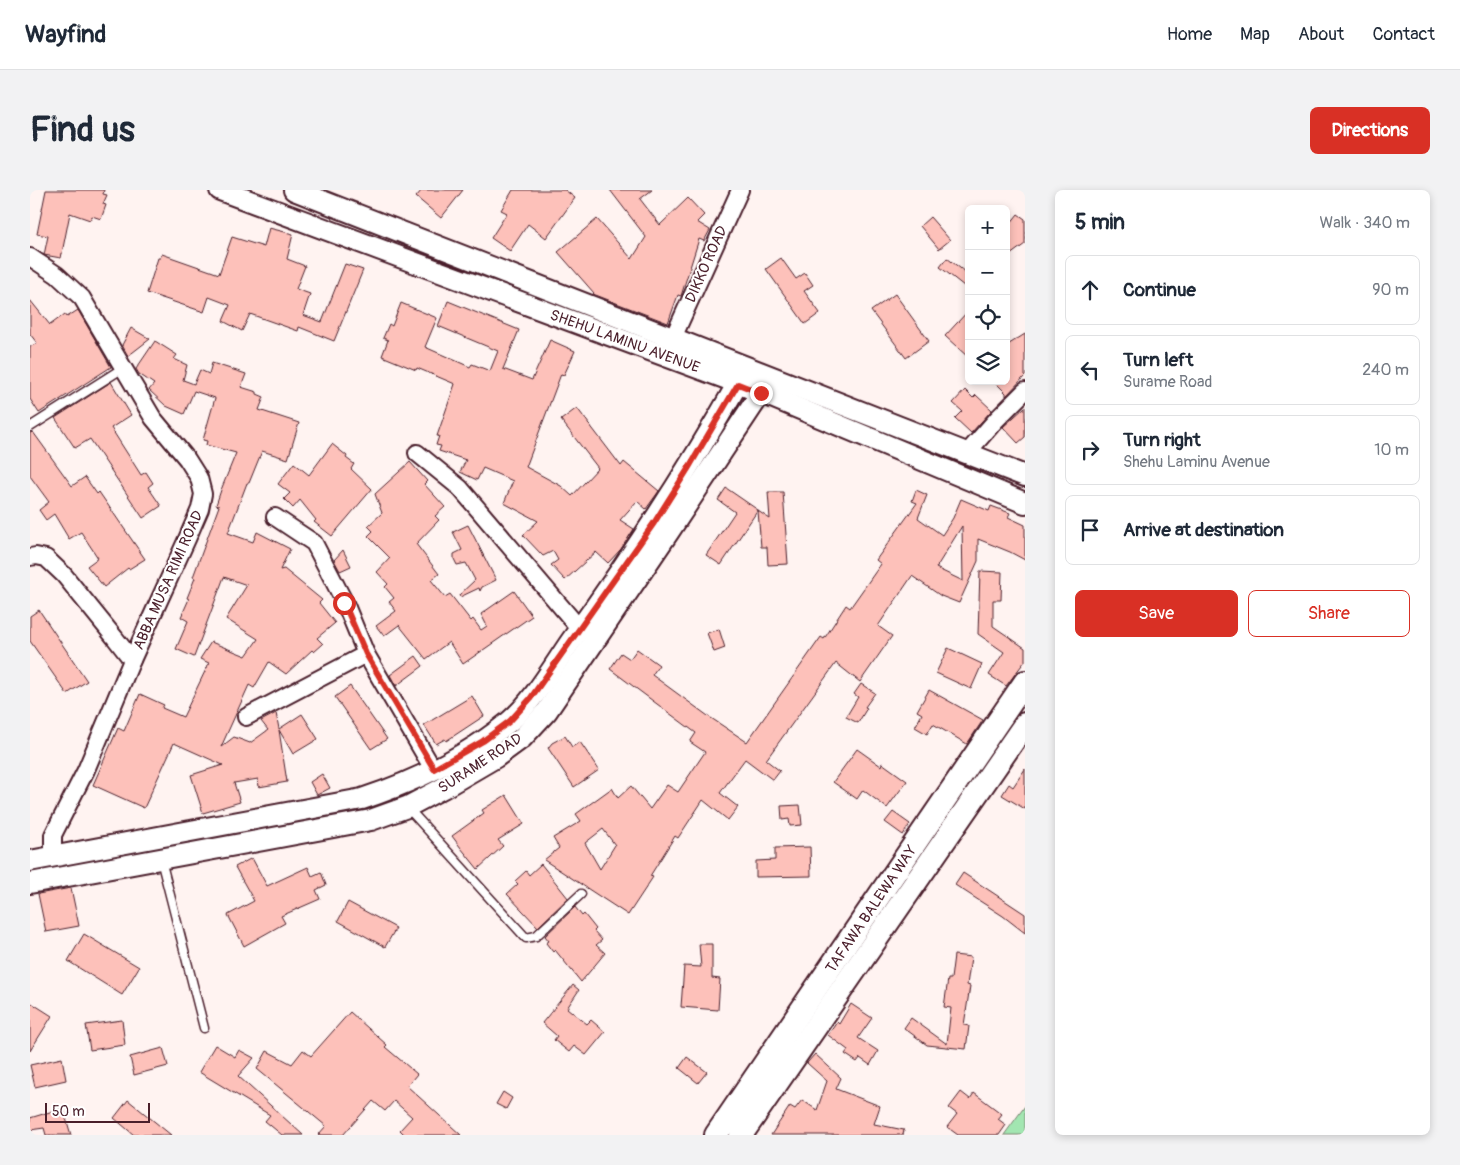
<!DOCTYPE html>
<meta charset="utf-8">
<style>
:root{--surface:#fff;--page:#f2f2f3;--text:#1f2937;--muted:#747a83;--line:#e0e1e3;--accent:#d93025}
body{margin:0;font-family:Pangolin,sans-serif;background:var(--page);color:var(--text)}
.controls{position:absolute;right:15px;top:15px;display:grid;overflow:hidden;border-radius:8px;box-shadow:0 2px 8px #0003}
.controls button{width:45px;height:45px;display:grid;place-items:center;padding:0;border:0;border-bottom:1px solid var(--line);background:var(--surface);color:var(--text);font:25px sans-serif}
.scale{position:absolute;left:15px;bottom:12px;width:105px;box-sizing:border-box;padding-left:5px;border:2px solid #4a1f2b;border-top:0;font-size:14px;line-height:18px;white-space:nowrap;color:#4a1f2b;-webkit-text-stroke:4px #fff;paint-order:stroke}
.stop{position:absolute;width:15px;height:15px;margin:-11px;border:4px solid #d93025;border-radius:50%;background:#fff}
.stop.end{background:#d93025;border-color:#fff;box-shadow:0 1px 5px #0008}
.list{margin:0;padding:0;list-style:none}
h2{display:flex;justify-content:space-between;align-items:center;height:65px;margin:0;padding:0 20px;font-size:21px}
h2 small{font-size:16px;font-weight:400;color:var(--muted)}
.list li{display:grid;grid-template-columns:32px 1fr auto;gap:15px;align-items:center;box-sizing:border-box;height:70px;margin:0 10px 10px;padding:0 10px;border:1px solid var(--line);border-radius:8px}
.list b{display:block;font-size:19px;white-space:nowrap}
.list p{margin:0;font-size:16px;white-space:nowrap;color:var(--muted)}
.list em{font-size:16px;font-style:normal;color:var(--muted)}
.actions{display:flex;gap:10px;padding:15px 20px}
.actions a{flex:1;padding:11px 0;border:1px solid var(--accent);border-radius:8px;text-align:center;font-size:18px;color:var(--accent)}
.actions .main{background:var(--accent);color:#fff}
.icon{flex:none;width:28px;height:28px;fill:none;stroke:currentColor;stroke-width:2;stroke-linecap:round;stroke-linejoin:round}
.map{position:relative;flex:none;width:995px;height:945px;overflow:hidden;border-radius:8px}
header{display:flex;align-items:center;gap:30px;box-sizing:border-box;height:70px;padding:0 25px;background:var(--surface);border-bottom:1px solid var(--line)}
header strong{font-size:24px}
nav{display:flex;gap:28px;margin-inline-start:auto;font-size:18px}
.intro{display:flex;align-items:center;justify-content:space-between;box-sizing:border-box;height:120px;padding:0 30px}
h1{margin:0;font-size:35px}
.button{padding:12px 22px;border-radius:8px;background:var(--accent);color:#fff;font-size:18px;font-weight:700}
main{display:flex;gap:30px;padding:0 30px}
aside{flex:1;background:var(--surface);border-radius:8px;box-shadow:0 2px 8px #0003}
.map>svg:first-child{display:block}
.green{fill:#a2e6b1;stroke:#76826e}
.building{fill:#fdc1ba;stroke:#4a1f2b;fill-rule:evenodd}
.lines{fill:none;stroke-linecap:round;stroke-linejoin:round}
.service-casing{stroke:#4a1f2b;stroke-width:11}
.minor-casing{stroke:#4a1f2b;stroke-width:20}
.tertiary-casing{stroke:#4a1f2b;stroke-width:24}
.secondary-casing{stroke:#4a1f2b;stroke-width:26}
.service{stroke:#fff;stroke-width:8}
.minor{stroke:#fff;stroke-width:16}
.tertiary{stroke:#fff;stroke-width:20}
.secondary{stroke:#fff;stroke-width:22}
.route{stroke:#d93025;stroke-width:6}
.labels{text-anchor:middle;stroke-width:4;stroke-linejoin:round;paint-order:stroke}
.street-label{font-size:15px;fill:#4a1f2b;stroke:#fff}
</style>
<header>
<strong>Wayfind</strong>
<nav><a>Home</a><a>Map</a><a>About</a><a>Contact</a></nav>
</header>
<div class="intro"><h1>Find us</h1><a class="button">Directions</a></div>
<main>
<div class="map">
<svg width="995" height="945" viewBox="0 0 995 945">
<rect width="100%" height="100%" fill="#fff3f1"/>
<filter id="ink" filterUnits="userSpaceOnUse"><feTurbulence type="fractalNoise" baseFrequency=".02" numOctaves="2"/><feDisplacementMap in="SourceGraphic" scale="10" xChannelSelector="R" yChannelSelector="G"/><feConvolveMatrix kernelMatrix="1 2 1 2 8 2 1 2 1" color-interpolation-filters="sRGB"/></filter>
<g filter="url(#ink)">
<path class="green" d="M995 916V945H974Z"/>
<g class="building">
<path d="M16 0H74L73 4 77 5 73 14 76 15 71 29 62 26 60 30 40 23 31 68 14 65 18 46 7 44Z"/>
<path d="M392 0H433L411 28 386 7Z"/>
<path d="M483 0H535L545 8 516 48 498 34 480 61 461 48 477 23 471 20Z"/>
<path d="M580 0H622L610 9 630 35 658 8 674 25 667 32 680 40 674 51 669 49 651 106 648 105 638 133 563 104 564 103 528 62 567 29 602 69 616 47Z"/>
<path d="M988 24 995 29V54L976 68V39Z"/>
<path d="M900 27 920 50 909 59 890 36Z"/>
<path d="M239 38 263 44 257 69 275 76 266 99 280 104 273 125 292 132 315 74 333 80 304 151 269 137 268 141 220 124 212 141 193 131 200 115 179 107 174 122 117 103 128 68H130L132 64 189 84 202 47 234 57Z"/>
<path d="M751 68 766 89 775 83 783 95 774 101 790 123 775 134 736 79Z"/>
<path d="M917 68 939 85V100L910 77Z"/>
<path d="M865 104 899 151 876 168 841 121Z"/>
<path d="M0 110 20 135 35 124 37 127 48 120 81 177 9 223 0 209V157L7 153 0 144Z"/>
<path d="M418 111 489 140 473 179 502 190 520 150 545 161 534 185 531 184 496 277 531 296 542 306 568 278 531 230 547 218 591 276 594 272 629 301 616 319 607 311 590 330 604 339 591 359 578 373 566 362 535 390 521 375 528 370 523 361 513 366 493 345 508 331 474 313 483 291 453 278 447 290 430 282 436 270 409 261 411 256 406 255 409 246H407L425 194 387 178 386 180 352 166 358 150 353 148 359 134 362 136 371 113 407 128 395 157 440 177 442 174 460 181 468 161 408 136Z"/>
<path d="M939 120V168L915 146Z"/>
<path d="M101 138 120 149 98 166 92 155Z"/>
<path d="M995 144V186L976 206V203L964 191H976V156Z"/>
<path d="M125 151 147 165 144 169 157 175 153 190 164 194 170 180 179 184 182 173 216 184 211 197 227 202V204L234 207 229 220 269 233 258 269 232 261 219 293H217L198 343 223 352 227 342 260 359 250 380 254 379 292 410 289 413 305 433 287 448 293 454 284 462 282 460 256 484 239 472 224 498 219 495 191 557 204 547 220 553 238 540 231 531 246 523 249 539 272 524 288 549 263 564 249 540 257 592 229 597 228 589 204 593 210 612 173 623 161 585 193 575 144 553 114 618 63 595 88 538 94 541 110 504 134 515 132 518 153 527 179 473 170 469 181 452 216 466 228 449 196 429 217 395 194 387 164 467 146 459 158 431 151 427 159 409 157 408 165 388 163 387 189 316 186 315 191 300 206 263 176 255 177 251 173 250 185 208 164 201 154 224 136 216 119 200 124 194 109 184 106 179Z"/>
<path d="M81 192 101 225 81 238 111 285 116 282 123 293 118 297 131 316 113 328 60 249 45 258 25 228Z"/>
<path d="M935 200 943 208 946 205 962 220 941 243 925 228 932 221 923 213Z"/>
<path d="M995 217V247L988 253 973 237Z"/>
<path d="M3 242 42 296 55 287 67 304 69 302 115 369 99 379 98 378 74 397 57 376 68 368 51 342 39 349 24 324 16 330 9 320 19 312 0 286V243Z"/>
<path d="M302 254 317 266 316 268 324 274 321 279 342 299 302 346 284 332 286 330 270 310 263 318 254 309 260 303 248 294 264 273 279 285Z"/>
<path d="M380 272 397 291 394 294 415 317 405 326 409 330 386 354 409 384 401 390 415 407 420 404 441 431 443 429 451 440 457 436 451 424 484 401 502 426 433 474 419 452 396 469 369 435 354 446 346 436 366 421 359 412 364 408 355 397 358 394 347 382 360 368 338 346 343 341 338 336 352 323 345 304Z"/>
<path d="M696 298 728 320 691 375 676 365 705 322 688 310Z"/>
<path d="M886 300 897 305 888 328 912 345 923 328 931 309 959 321 961 316 980 323 978 327 995 335V370L980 362 948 349V371L929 413 911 406 882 386 848 436 862 446 830 492 806 473 736 570 750 581 743 590 715 569 690 603 708 617 698 630 673 610 648 648 645 646 620 686 623 687 598 725 514 670 529 658 523 648 551 631 546 624 582 598 588 608 601 596 620 619 637 595 648 602 675 562 660 552 666 543 580 479 591 463 600 469 607 459 629 475 622 485 678 526 717 552 791 447 794 449 816 415 820 418 851 374 846 370 887 313 882 311ZM932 336 933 391 906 378ZM573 639 585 655 570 679 555 653Z"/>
<path d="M738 302H753L758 374 738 375 737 357H731L728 321 740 329Z"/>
<path d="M438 335 466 390 452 397 450 401 449 398 430 407 429 405 445 390 436 373 427 375 424 369V364L432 360 423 342Z"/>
<path d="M313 360 321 376 310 381 304 370Z"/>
<path d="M950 381 972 382 971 410H963V436L995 458V471L976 496 959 485 974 462 948 444Z"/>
<path d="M9 420 57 491 37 504 0 451V426Z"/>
<path d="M689 439 695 458 684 462 677 443Z"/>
<path d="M918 458 952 474 941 499 906 483Z"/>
<path d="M386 466 393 476 366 496 360 485Z"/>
<path d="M831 494 845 503 835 517 837 518 828 533 816 527 828 507 824 504Z"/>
<path d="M320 496 357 549 341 559 305 507Z"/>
<path d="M899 500 953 530 937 554 903 534 897 544 885 537 892 524 887 521Z"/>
<path d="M442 506 454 526 416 551 415 549 406 554 394 535Z"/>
<path d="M535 546 542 557 550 552 569 580 544 597 518 558 522 553Z"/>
<path d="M827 559 851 576 852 573 877 591 857 618 833 600 827 609 803 592Z"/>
<path d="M995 579V619L972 605 979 594 983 597Z"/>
<path d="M292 584 300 598 287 605 280 592Z"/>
<path d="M476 605 494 634 468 650 473 656 448 679 431 658 422 646 454 623 452 620Z"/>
<path d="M770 615 772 635 760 636 759 629 752 630 751 616Z"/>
<path d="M863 622 880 634 873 645 855 632Z"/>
<path d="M780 657 781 686 726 687V671L745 670V658Z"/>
<path d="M222 668 237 696 278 677 282 686 291 682 296 695 286 700 290 709 251 726 255 733 214 756 198 725 224 711 205 677Z"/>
<path d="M511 674 538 708 508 737 477 704 488 694 485 691 496 681 499 685Z"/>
<path d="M933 683 995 724V743L973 726 925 695Z"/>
<path d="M41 698 49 736 16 742 8 704Z"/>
<path d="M318 712 366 738 355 757 308 731Z"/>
<path d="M545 717 552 726 554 724 566 739 564 741 572 750 566 755 575 763 551 792 525 760 523 762 516 753 519 751 515 746Z"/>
<path d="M54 744 109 777 92 805 38 771Z"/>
<path d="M669 754H682V788L690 789 688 820 651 817 654 776 671 777Z"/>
<path d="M924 765 941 767 937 795 940 796 934 835 939 836 936 859 897 855 874 838 881 828 917 854 921 818 914 817 918 789H921Z"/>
<path d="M543 795 549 800 537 818 557 834 561 830 575 842 556 865 544 856 539 862 524 850 527 846 512 833Z"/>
<path d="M0 812 22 826 0 861Z"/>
<path d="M821 814 842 828 828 848 848 861 840 875 830 868 827 872 815 864 818 860 798 845 807 832 809 834Z"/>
<path d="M320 822 357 855 355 857 387 884 377 896 431 945H375L370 940 382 927 364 911 355 921 343 911 313 945H288L296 936 227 879 237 861 262 874 273 860 281 866Z"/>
<path d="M92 830 95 855 60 860 56 835Z"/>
<path d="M185 855 205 867 209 860 224 868 208 886 273 945H252L235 931 240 925 169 882Z"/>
<path d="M133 858 138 876 104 885 100 867Z"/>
<path d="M785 864 811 888 806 899 850 916 844 934 874 940 873 945H741L760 916 765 919 772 910 787 920 797 891 777 873Z"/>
<path d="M657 867 677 882 668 893 649 878Z"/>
<path d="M32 868 36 890 5 897 0 875Z"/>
<path d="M473 902 482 908 476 919 466 914Z"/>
<path d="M931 902 940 909 944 903 972 924 968 929 976 935 969 945H928L917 937 927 924 919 918Z"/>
<path d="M98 910 141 945H104L84 928Z"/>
<path d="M33 918 41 945H16L14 938 0 940V928Z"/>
</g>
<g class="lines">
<g class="service-casing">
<g id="service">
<path d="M0 237 93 178"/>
<path d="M378 618 496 748 506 746 551 704"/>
<path d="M131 670 174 838"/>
</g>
</g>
<g class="minor-casing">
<g id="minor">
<path d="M0 67 27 85 52 108 123 228 157 269 169 288 173 304 170 319 157 349 102 470 56 580 23 645V667"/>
<path d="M643 148 710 0"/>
<path d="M387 263 430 298 550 439"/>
<path d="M937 263 966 230 995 201"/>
<path d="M245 327 284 353 315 413 336 464 403 579"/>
<path d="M0 367 6 366 16 368 34 385 85 448 102 470"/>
<path d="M216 527 336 464"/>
</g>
</g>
<g class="tertiary-casing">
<g id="tertiary">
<path d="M190 0 708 193 995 313"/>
<path d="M264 0 995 286"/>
<path d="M0 671 332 609C383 592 436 567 479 532 503 512 523 477 541 451 601 368 657 283 708 193"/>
<path d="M0 693 341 630 377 617 413 598 466 567 492 548 517 521 638 343 731 203"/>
</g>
</g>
<g class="secondary-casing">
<g id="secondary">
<path d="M686 945 995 492"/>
<path d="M711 945 995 534"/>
</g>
</g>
<use href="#service" class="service"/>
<use href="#minor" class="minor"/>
<use href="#tertiary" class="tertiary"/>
<use href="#secondary" class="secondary"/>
</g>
</g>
<g class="lines" filter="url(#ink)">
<path class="route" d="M314 413 336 464 404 579 453 551 480 531 500 509 624 333 658 279 708 194 731 203"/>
</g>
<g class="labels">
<g class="street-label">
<text transform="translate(676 74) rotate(-66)" y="5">DIKKO ROAD</text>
<text transform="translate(595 151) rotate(20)" y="5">SHEHU LAMINU AVENUE</text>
<text transform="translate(138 390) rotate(-66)" y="5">ABBA MUSA RIMI ROAD</text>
<text transform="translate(450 573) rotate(-33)" y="5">SURAME ROAD</text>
<text transform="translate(841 719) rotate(-56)" y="5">TAFAWA BALEWA WAY</text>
</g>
</g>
</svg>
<div class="controls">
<button>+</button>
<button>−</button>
<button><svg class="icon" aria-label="locate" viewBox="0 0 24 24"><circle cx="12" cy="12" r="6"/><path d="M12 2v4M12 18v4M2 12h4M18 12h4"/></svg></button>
<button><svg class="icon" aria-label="layers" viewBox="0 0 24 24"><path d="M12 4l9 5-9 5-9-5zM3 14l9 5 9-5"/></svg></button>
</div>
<div class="scale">50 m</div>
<div class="stop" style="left:314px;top:413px"></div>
<div class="stop end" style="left:731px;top:203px"></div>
</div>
<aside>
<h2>5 min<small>Walk · 340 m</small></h2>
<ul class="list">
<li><svg class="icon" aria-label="ahead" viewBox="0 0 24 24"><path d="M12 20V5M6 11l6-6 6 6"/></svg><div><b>Continue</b></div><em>90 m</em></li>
<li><svg class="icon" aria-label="left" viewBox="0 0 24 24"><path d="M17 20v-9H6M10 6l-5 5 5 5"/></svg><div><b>Turn left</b><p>Surame Road</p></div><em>240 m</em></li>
<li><svg class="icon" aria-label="right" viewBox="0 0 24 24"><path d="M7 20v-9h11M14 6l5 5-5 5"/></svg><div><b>Turn right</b><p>Shehu Laminu Avenue</p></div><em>10 m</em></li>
<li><svg class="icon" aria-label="arrive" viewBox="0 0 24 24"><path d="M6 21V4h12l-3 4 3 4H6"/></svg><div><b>Arrive at destination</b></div></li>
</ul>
<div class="actions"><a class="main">Save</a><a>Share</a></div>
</aside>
</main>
